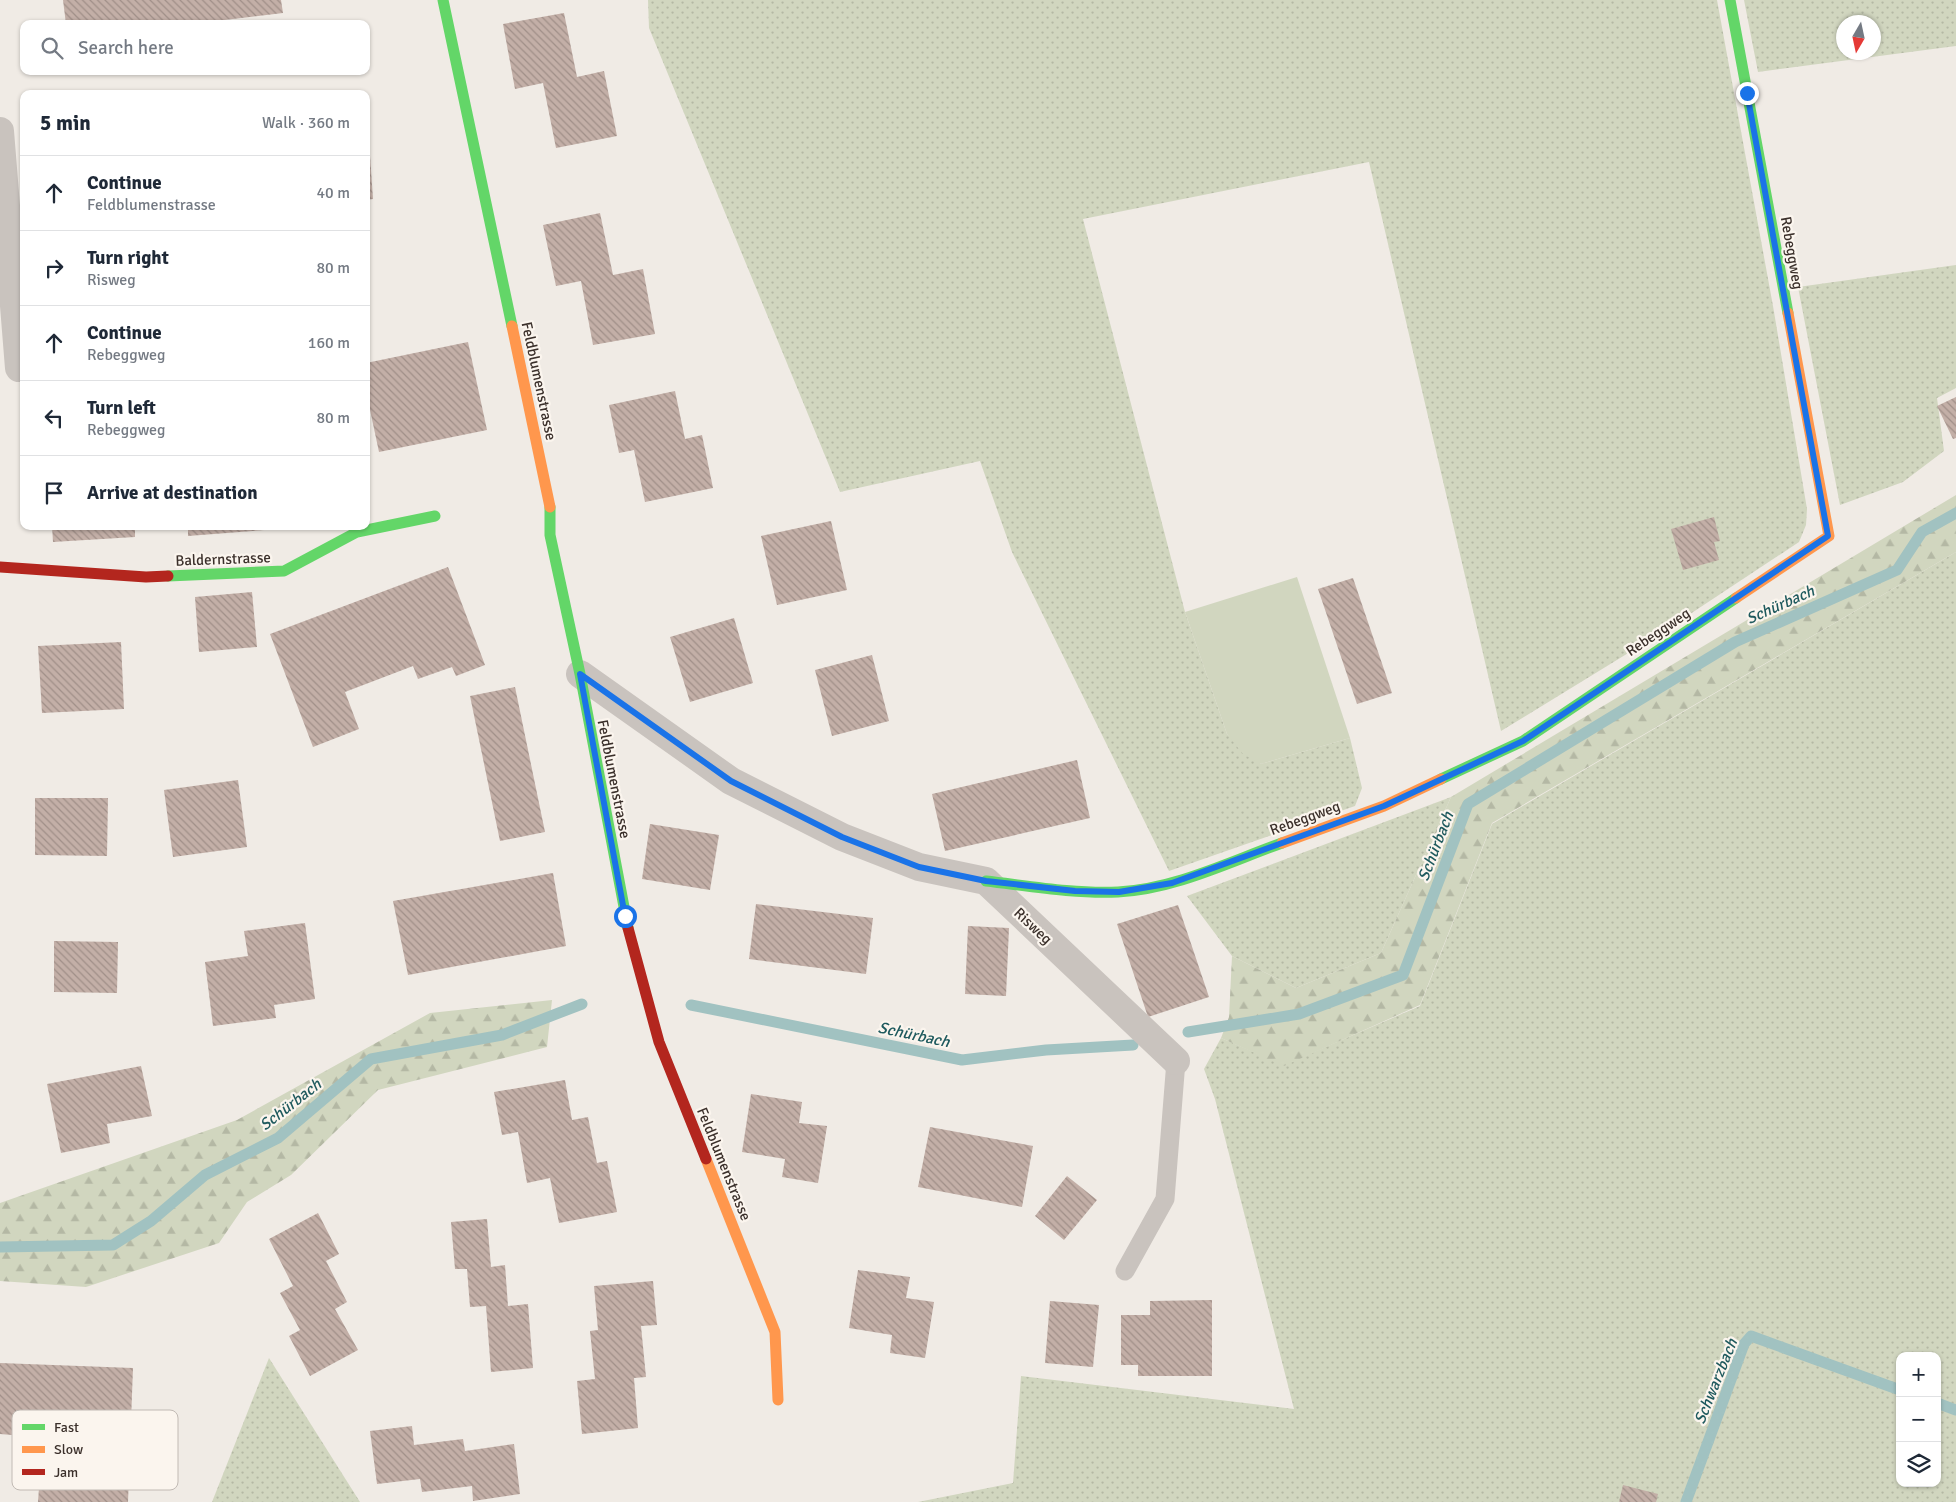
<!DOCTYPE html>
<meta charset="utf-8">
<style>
:root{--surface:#fff;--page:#f6f6f7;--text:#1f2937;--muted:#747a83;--line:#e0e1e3}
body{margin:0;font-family:Signika,sans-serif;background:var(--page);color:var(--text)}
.controls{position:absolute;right:15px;bottom:15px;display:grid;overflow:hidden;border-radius:10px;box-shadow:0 1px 4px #0004}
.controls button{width:45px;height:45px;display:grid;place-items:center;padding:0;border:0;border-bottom:1px solid var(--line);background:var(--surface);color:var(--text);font:25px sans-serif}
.compass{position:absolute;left:1836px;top:15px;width:45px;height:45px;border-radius:50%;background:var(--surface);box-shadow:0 1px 4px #0004;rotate:189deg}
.stop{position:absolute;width:15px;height:15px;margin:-11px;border:4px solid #1a73e8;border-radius:50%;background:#fff}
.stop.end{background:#1a73e8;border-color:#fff;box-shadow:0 1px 5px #0008}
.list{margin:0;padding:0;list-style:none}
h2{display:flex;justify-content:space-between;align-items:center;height:65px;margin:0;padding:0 20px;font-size:21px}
h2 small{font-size:16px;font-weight:400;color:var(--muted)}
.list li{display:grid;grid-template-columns:32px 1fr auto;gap:15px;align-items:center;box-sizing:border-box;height:75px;padding:0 20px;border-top:1px solid var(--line)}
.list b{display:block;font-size:19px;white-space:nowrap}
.list p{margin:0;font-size:16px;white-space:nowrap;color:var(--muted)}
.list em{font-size:16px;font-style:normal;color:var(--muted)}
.icon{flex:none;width:28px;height:28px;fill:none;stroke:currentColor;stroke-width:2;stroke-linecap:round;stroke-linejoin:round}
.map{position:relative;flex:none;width:1956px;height:1502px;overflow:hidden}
.search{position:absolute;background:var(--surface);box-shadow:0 1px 4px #0004;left:20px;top:20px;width:350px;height:55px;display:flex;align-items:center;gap:12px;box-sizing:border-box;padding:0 18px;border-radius:10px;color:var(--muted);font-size:19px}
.panel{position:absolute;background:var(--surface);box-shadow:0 1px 4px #0004;left:20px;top:90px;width:350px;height:440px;border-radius:10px}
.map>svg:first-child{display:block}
.grass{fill:url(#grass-dots);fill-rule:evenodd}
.forest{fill:url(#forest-firs)}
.pitch{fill:#d1d6bf}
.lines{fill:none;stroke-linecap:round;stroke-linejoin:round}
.stream{stroke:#a1c2c1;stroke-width:11}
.building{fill:url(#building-back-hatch)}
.lane{stroke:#c9c3be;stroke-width:19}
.street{stroke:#c9c3be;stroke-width:28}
.fast{stroke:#63d668;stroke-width:11}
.slow{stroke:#ff974d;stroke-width:11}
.jam{stroke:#b3261e;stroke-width:11}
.route{stroke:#1a73e8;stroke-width:6}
.labels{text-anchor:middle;stroke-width:4.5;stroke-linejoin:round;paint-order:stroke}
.street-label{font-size:15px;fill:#3b302b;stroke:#fbf5ee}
.water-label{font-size:16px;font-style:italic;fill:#1f5a5e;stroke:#fbf5ee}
.key{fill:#fbf5ee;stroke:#c1bab4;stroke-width:1}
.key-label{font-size:14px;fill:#3b302b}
</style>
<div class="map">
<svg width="1956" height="1502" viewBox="0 0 1956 1502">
<defs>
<pattern id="grass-dots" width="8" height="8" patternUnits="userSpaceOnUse" patternTransform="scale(1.25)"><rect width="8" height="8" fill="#d1d6bf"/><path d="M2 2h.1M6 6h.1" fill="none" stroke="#b4b8a4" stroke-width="1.8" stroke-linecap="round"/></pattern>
<pattern id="forest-firs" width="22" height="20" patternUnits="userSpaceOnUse" patternTransform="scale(1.25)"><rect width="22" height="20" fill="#d1d6bf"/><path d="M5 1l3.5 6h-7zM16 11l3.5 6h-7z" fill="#b4b8a4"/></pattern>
<pattern id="building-back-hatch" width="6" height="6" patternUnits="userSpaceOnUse" patternTransform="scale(1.25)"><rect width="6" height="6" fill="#c3afa7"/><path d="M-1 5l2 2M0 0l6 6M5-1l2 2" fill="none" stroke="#a08f88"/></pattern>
</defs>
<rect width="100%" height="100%" fill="#f0ebe5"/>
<g class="grass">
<path d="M648 0H1717L1773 306 1807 509 1806 525 1799 542 1669 628 1501 731 1369 162 1083 219 1185 612 1227 734 1261 764 1350 738 1362 788 1355 806 1169 871 1012 552 980 461 840 492 649 28Z"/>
<path d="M1744 0H1956V46L1758 72ZM1844 22H1874V52H1844Z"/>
<path d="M1956 265V388L1937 398 1944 451 1903 482 1840 505 1798 287Z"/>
<path d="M1956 552V1502H918L1013 1483 1021 1376 1294 1409 1215 1099 1204 1069 1221 1038 1284 1065 1420 1006 1492 824ZM1900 1356H1937V1483H1900Z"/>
<path d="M1451 797 1381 953 1296 988 1232 956 1187 896Z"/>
<path d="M269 1358 360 1502H212Z"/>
</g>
<g class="forest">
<path d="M1956 495V552L1492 823 1420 1005 1284 1066 1221 1038 1229 1017 1232 956 1296 988 1381 953 1451 797Z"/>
<path d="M552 1000 547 1047 378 1090 291 1175 247 1202 219 1243 86 1287 0 1281V1203L237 1120 430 1013Z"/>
</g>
<path class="pitch" d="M1297 577 1350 738 1261 764 1243 754 1227 734 1185 612Z"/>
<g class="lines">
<g class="stream">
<path d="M691 1005 962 1060 1046 1050 1133 1045"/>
<path d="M1188 1032 1299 1014 1403 975 1468 804 1735 642 1897 570 1922 532 1956 513"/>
<path d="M0 1247 113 1245 151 1221 205 1175 278 1138 371 1059 502 1035 582 1004"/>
<path d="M1937 1403 1956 1410"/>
<path d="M1686 1502 1744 1344 1751 1336 1900 1390"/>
</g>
</g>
<g class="building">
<path d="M63 0H281L283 13 191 24H175L174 20 137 24H66Z"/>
<path d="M564 13 577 77 604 71 617 136 556 148 543 83 515 89 503 24Z"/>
<path d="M366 127H368L373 199 366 200Z"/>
<path d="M600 213 613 275 643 269 655 334 593 345 581 281 556 286 543 225Z"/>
<path d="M468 342 487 430 379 452 366 391V363Z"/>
<path d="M675 391 685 439 702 435 713 488 645 502 634 450 619 453 609 405Z"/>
<path d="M1956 397V438L1953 439 1937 406Z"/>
<path d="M1714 517 1720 541 1714 542 1719 560 1683 570 1671 529Z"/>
<path d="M831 521 847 590 777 605 761 536Z"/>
<path d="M52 526H135V537L53 542Z"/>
<path d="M188 526H291V528L188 536Z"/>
<path d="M448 567 485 665 456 676 452 667 418 679 413 666 345 692 359 729 313 747 270 634Z"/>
<path d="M1353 578 1392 693 1357 704 1318 589Z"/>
<path d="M252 592 257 647 199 652 195 597Z"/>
<path d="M734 618 753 683 690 702 670 637Z"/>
<path d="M121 642 124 709 42 713 38 646Z"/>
<path d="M872 655 889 721 832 736 815 670Z"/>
<path d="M515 687 545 832 500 841 470 696Z"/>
<path d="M1077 760 1090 818 945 851 932 794Z"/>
<path d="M238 780 247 847 173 857 164 790Z"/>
<path d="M35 798H108L107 856 35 855Z"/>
<path d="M650 824 719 835 710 890 642 879Z"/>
<path d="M553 873 566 946 408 975 393 901Z"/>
<path d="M756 904 873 918 866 974 749 959Z"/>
<path d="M1178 905 1209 997 1148 1017 1117 924Z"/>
<path d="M305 923 315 999 274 1005 276 1018 213 1026 205 962 248 956 244 931Z"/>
<path d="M968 926 1009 928 1006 996 965 994Z"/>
<path d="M54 941 118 942 117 993 54 992Z"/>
<path d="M141 1066 152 1116 107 1124 110 1143 61 1153 47 1084Z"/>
<path d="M565 1080 572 1120 588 1117 597 1163 607 1161 617 1212 559 1223 550 1178 527 1183 518 1132 502 1135 494 1092Z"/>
<path d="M751 1094 802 1102 799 1123 827 1126 818 1183 782 1177 785 1159 742 1152Z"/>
<path d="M930 1127 1033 1146 1022 1207 918 1187Z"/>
<path d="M1067 1176 1097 1200 1064 1240 1035 1216Z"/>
<path d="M318 1213 339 1254 326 1261 347 1302 335 1309 358 1350 310 1376 289 1336 300 1330 280 1293 293 1286 269 1239Z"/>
<path d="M487 1219 491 1267 505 1265 508 1306 528 1304 533 1368 491 1372 486 1306 470 1307 467 1269H455L451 1222Z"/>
<path d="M858 1270 910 1277 906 1298 934 1302 925 1358 890 1353 892 1335 849 1328Z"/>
<path d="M653 1281 657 1325 641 1326 646 1377 634 1378 638 1428 582 1434 577 1381 595 1379 590 1331 598 1330 594 1286Z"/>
<path d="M1212 1300V1376H1138V1365H1121V1315H1150V1301Z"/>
<path d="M1050 1301 1099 1305 1093 1367 1045 1363Z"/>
<path d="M0 1363 133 1368 128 1502H38L40 1473H53L54 1452 12 1450V1435L0 1434Z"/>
<path d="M412 1426 414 1445 463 1439 465 1451 514 1444 520 1494 473 1501 472 1486 422 1492 420 1479 377 1484 370 1431Z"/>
<path d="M1623 1485 1658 1494 1656 1502H1619Z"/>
</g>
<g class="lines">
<path class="lane" d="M1125 1271 1165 1199 1176 1061"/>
<g class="street">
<path d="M0 131 19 368"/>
<path d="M580 674 731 781 842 837 919 867 986 881 1176 1061"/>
</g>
<g class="fast">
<path d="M443 0 512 326"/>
<path d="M1730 0 1788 313"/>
<path d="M550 507V535L580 674 628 928"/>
<path d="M168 576 284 571 357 532 435 516"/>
<path d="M1441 779 1523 741 1736 598"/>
<path d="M986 881C1029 886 1075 894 1118 892 1175 889 1229 862 1282 843"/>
</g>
<g class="slow">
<path d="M512 326 550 507"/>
<path d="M1736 598 1829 536 1788 313"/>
<path d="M1282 843 1384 806 1441 779"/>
<path d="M706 1159 775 1332 778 1400"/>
</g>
<g class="jam">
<path d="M0 567 146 577 168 576"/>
<path d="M628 928 659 1042 706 1159"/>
</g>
</g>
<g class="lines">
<path class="route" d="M625 916 580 674 731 781 842 837 919 867 986 881 1075 891 1119 892 1172 883 1384 806 1523 741 1828 536 1747 93"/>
</g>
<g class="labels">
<g class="street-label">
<text transform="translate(1792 253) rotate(80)" y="5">Rebeggweg</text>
<text transform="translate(539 381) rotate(78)" y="5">Feldblumenstrasse</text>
<text transform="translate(223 559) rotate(-2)" y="5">Baldernstrasse</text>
<text transform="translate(1658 632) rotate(-34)" y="5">Rebeggweg</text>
<text transform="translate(614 779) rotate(79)" y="5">Feldblumenstrasse</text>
<text transform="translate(1305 818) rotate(-20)" y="5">Rebeggweg</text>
<text transform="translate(1033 926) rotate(43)" y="5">Risweg</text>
<text transform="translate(724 1164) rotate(68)" y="5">Feldblumenstrasse</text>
</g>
<g class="water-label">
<text transform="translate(1780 604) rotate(-24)" y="6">Schürbach</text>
<text transform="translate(1435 846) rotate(-69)" y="6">Schürbach</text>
<text transform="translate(914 1034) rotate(12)" y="6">Schürbach</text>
<text transform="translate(290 1104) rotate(-38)" y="6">Schürbach</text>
<text transform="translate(1715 1381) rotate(-68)" y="6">Schwarzbach</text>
</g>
</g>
<rect x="12" y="1410" width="166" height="80" rx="8" class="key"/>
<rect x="22" y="1424" width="23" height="6" fill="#63d668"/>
<rect x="22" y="1446" width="23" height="7" fill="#ff974d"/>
<rect x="22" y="1469" width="23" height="6" fill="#b3261e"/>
<g class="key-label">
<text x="54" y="1432">Fast</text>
<text x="54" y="1454">Slow</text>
<text x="54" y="1477">Jam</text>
</g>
</svg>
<div class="controls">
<button>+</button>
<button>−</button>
<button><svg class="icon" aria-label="layers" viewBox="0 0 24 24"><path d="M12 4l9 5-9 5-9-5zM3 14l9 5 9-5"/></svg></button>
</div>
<svg class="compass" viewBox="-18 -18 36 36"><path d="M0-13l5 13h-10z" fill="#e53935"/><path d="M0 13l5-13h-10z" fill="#747a83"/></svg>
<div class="stop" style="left:625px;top:916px"></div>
<div class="stop end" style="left:1747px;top:93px"></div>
<div class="search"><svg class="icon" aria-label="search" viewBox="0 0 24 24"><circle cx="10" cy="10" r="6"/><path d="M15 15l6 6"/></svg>Search here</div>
<section class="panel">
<h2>5 min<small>Walk · 360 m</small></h2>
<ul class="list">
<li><svg class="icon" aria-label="ahead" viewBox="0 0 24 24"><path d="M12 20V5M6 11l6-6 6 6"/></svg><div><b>Continue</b><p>Feldblumenstrasse</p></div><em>40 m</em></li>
<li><svg class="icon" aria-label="right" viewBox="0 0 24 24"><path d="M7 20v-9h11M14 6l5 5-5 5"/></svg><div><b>Turn right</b><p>Risweg</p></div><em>80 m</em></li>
<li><svg class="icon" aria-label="ahead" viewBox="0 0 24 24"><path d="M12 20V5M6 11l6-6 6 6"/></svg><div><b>Continue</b><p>Rebeggweg</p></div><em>160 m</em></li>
<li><svg class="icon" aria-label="left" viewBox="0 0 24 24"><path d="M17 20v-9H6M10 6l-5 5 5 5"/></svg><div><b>Turn left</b><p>Rebeggweg</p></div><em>80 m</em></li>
<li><svg class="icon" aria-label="arrive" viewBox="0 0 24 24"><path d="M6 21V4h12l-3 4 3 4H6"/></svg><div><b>Arrive at destination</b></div></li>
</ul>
</section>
</div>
